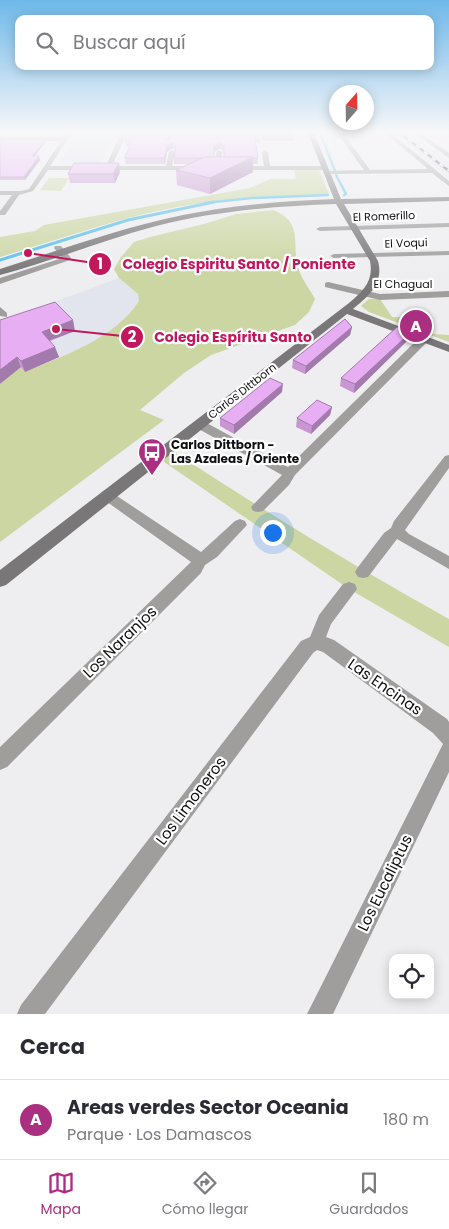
<!DOCTYPE html>
<html lang="es">
<meta charset="utf-8">
<style>
:root{--surface:#fff;--page:#f2f2f3;--text:#2b2b33;--muted:#7c7c81;--line:#e1e1e2;--accent:#ab2f81}
body{margin:0;font-family:Poppins,sans-serif;background:var(--page);color:var(--text)}
.controls{position:absolute;right:15px;bottom:15px;display:grid;overflow:hidden;border-radius:10px;box-shadow:0 2px 12px #0003}
.controls button{width:45px;height:45px;display:grid;place-items:center;padding:0;border:0;border-bottom:1px solid var(--line);background:var(--surface);color:var(--text);font:25px sans-serif}
.compass{position:absolute;left:329px;top:85px;width:45px;height:45px;border-radius:50%;background:var(--surface);box-shadow:0 2px 12px #0003;rotate:20deg}
.you{position:absolute;left:272px;top:532px;width:18px;height:18px;margin:-12px;border:4px solid #fff;border-radius:50%;background:#1a73e8;box-shadow:0 0 0 8px #1a73e833}
.badge{display:grid;place-items:center;width:32px;height:32px;border-radius:50%;background:var(--accent);color:#fff;font-size:16px;font-weight:700}
.pin{position:absolute;translate:-50% -50%;border:2px solid #fff;box-shadow:0 1px 5px #0006}
.list{margin:0;padding:0;list-style:none}
h2{display:flex;justify-content:space-between;align-items:center;height:65px;margin:0;padding:0 20px;font-size:21px}
h2 small{font-size:16px;font-weight:400;color:var(--muted)}
.list li{display:grid;grid-template-columns:32px 1fr auto;gap:15px;align-items:center;box-sizing:border-box;height:80px;padding:0 20px;border-top:1px solid var(--line)}
.list b{display:block;font-size:19px;white-space:nowrap}
.list p{margin:0;font-size:16px;white-space:nowrap;color:var(--muted)}
.list em{font-size:16px;font-style:normal;color:var(--muted)}
.icon{flex:none;width:28px;height:28px;fill:none;stroke:currentColor;stroke-width:2;stroke-linecap:round;stroke-linejoin:round}
.map{position:relative;flex:none;width:449px;height:1014px;overflow:hidden}
.search{position:absolute;background:var(--surface);box-shadow:0 2px 12px #0003;left:15px;right:15px;top:15px;height:55px;display:flex;align-items:center;gap:12px;box-sizing:border-box;padding:0 18px;border-radius:10px;color:var(--muted);font-size:19px}
.sheet{height:145px;background:var(--surface)}
nav{display:flex;justify-content:space-around;align-items:center;box-sizing:border-box;height:70px;border-top:1px solid var(--line);background:var(--surface);font-size:14px;color:var(--muted)}
nav a{display:grid;justify-items:center;gap:2px}
nav .on{color:var(--accent)}
.map>svg:first-child{display:block}
.built{fill:#e2e4ee}
.green{fill:#cbd6a2}
.lines{fill:none;stroke-linecap:round;stroke-linejoin:round}
.stream-far1{stroke:#57beea;stroke-width:2.5}
.stream{stroke:#57beea;stroke-width:3}
.street{fill:#9f9e9d;fill-rule:evenodd}
.secondary{fill:#797777;fill-rule:evenodd}
.rail-casing{stroke:#363738;stroke-width:2.5}
.rail{stroke:#fff;stroke-width:2;stroke-dasharray:5;stroke-linecap:butt}
.wall{fill:#c896d2;fill-rule:evenodd}
.shaded-wall{fill:#a27aab}
.building{fill:#e8aef4;stroke:#a27aab}
.labels{text-anchor:middle;stroke-width:4.5;stroke-linejoin:round;paint-order:stroke}
.far-street-label{font-size:11px;fill:#0f1011;stroke:#fff}
.poi-label{font-size:12px;font-weight:bold;fill:#0f1011;stroke:#fff;text-anchor:start}
.near-street-label{font-size:15px;fill:#0f1011;stroke:#fff}
.leader{fill:none;stroke:#c2185b;stroke-width:2}
.callout-dot{fill:#c2185b;stroke:#fff;stroke-width:2}
.mark-label{font-size:15px;text-anchor:middle;font-weight:bold;fill:#fff}
.callout-label{font-size:14px;text-anchor:middle;font-weight:bold;fill:#c2185b;stroke:#fff;stroke-width:4.5;stroke-linejoin:round;paint-order:stroke}
</style>
<div class="map">
<svg width="449" height="1014" viewBox="0 0 449 1014">
<rect width="100%" height="100%" fill="#eeeef1"/>
<g class="built">
<path d="M78 133H116L101 164H59Z"/>
<path d="M394 133H410L449 162V179Z"/>
<path d="M119 278 138 294 139 301 122 321 94 342 79 349 25 372 20 367 0 384V322Z"/>
</g>
<g class="green">
<path d="M294 170H319L329 194C278 196 227 198 177 207 117 218 58 240 0 257V237L35 231 44 225 250 188 270 179H296Z"/>
<path d="M49 178H69L61 191 40 190Z"/>
<path d="M274 210C302 223 293 240 297 264 300 277 309 288 315 299L309 312 295 325 211 355 184 373 140 410 164 420 0 542V384L20 366 25 372C66 354 113 340 139 301L138 294 119 278 114 269 121 257 134 242 150 237 204 224 236 214Z"/>
<path d="M369 299H380L392 317 422 318 432 334 449 335V342L369 312 361 306Z"/>
<path d="M168 448C260 508 353 566 449 619V647L349 589 157 457Z"/>
</g>
<g class="lines">
<g class="stream-far1">
<path d="M320 133 335 171"/>
<path d="M336 175 346 194 344 195"/>
<path d="M205 203 252 198 328 195"/>
</g>
<path class="stream" d="M0 260 128 220 214 202"/>
<g class="street">
<path d="M66 133H72L50 166H106L121 133H127L112 166H166L169 152 172 150 175 152 172 166H198L201 168 198 170H48L33 191 19 195 5 215H0V211L12 195H0V191H21L29 189 61 141H0V137H63Z"/>
<path d="M167 133H173L171 142 168 144 165 142Z"/>
<path d="M210 133H216L215 143 210 142Z"/>
<path d="M254 133H260V143L255 142Z"/>
<path d="M337 133H343L370 170 428 169 385 133H391L449 181V186L432 173 324 174 326 171 364 170Z"/>
<path d="M414 133H420L449 153V158Z"/>
<path d="M219 150 222 152V168L219 170 216 168V152Z"/>
<path d="M265 150 268 152 270 166H324L327 168 324 170H235L232 168 235 166H264L262 152Z"/>
<path d="M449 223V227L320 231 316 229 320 227Z"/>
<path d="M55 246H61L71 258 70 260 0 284V278L62 258 54 248Z"/>
<path d="M449 251V255L334 258 330 256 334 254Z"/>
<path d="M328 282 380 294 449 291V297L380 300 325 287V283Z"/>
<path d="M0 307 7 313V317L0 316Z"/>
<path d="M424 336 429 339 428 341 295 475 289 485 263 511 258 512 253 511 251 507 282 475 195 427 193 424 199 420 203 421 288 467 420 337Z"/>
<path d="M449 455V468L405 530 409 534 449 556V569L397 539 368 577 363 578 358 577 355 572 358 567 384 533 391 528 394 521 445 456Z"/>
<path d="M108 490 201 552 235 521 240 519 245 521 247 525 217 557 205 565 201 573 7 767 0 770V747L191 562 103 499 101 495 103 491Z"/>
<path d="M349 582 355 584 357 589 331 624 326 637 334 640 447 719 449 722V772L333 1014H307L443 744 433 733 323 652 317 650 313 653 45 1014H17L21 1005 301 641 310 637 319 615 343 584Z"/>
</g>
<path class="secondary" d="M308 133H314L341 199 449 197V201L344 204 378 261C384 283 369 296 353 309L449 345V352L347 314 6 585 0 587V570L349 303C363 291 374 281 370 261L336 204C276 206 215 211 156 226 103 240 53 261 0 275V269C60 250 120 228 183 215 232 205 283 201 334 199Z"/>
<g class="rail-casing">
<path id="rail" d="M400 133 449 171"/>
</g>
<use href="#rail" class="rail"/>
</g>
<g class="wall">
<path d="M261 133H293V141H262Z"/>
<path d="M445 133H449V138L445 134Z"/>
<path d="M209 137 258 158V164H253V172L210 194 177 185 176 170 189 164H174V158L175 151 173 148 167 152 165 164H126L125 158 130 146H126L125 140 164 138 167 140ZM220 148 224 152V157H214V152Z"/>
<path d="M0 139 45 143 35 156 40 160 25 180H0Z"/>
<path d="M120 172 115 183H70L68 174Z"/>
<path d="M0 320 75 331 50 341 59 357 25 372 21 367Z"/>
<path d="M352 327 350 335 305 374 292 368 293 360Z"/>
<path d="M411 332 408 340 354 393 340 386 341 378Z"/>
<path d="M282 392 234 434 220 426V418Z"/>
<path d="M332 407 330 415 311 434 296 427 297 418Z"/>
</g>
<g class="shaded-wall">
<path d="M45 140V143L32 159V156Z"/>
<path d="M173 142V148L167 152 165 164 164 158 167 146Z"/>
<path d="M220 142V148L214 152V146Z"/>
<path d="M39 156 40 160 25 180 24 177Z"/>
<path d="M253 157V172L210 194V178Z"/>
<path d="M119 163 120 172 115 183 113 174Z"/>
<path d="M73 320 75 331 45 342 42 332Z"/>
<path d="M352 327 350 335 305 374 306 366Z"/>
<path d="M411 332 408 340 354 393 355 384Z"/>
<path d="M55 347 59 357 25 372 21 361Z"/>
<path d="M17 357 21 367 0 384V370Z"/>
<path d="M283 384 282 392 234 434V425Z"/>
<path d="M332 407 330 415 311 434 312 426Z"/>
</g>
<g class="building">
<path d="M128 133H164L163 137 167 140 172 138 173 133H208V137L216 139 217 133H254L258 158H253V157H224V146L220 142 214 146V157H205L203 158H174L176 146 173 142 167 146 164 158H125L132 140H125Z"/>
<rect x="262" y="133" width="31" height="2"/>
<path d="M0 139 45 140 32 156H39L24 177H0Z"/>
<path d="M205 157H253L210 178 176 170Z"/>
<path d="M74 163H119L113 174H68Z"/>
<path d="M55 302 73 320 42 332 55 347 21 361 17 357 0 370V320Z"/>
<path d="M345 319 352 327 306 366 293 360Z"/>
<path d="M397 327 411 332 355 384 341 378Z"/>
<path d="M270 378 283 384 234 425 220 418Z"/>
<path d="M317 400 332 407 312 426 297 418Z"/>
</g>
<linearGradient id="sky" x2="0" y2="1"><stop stop-color="#6eb8e9"/><stop offset="0.48" stop-color="#f7f7f9"/><stop offset="1" stop-color="#f7f7f9" stop-opacity="0"/></linearGradient>
<rect width="449" height="275" fill="url(#sky)"/>
<defs>
<g id="bus-pin" transform="scale(1.4375)"><path d="M0 17L-7.5 6A9.5 9.5 0 1 1 7.5 6Z" fill="#ab2f81" stroke="#fff"/><path d="M-5-6H5V4H4V6H2V4H-2V6H-4V4H-5ZM-3.5-4V0h7V-4ZM-3.5 1.2v1.5H-2V1.2ZM2 1.2v1.5H3.5V1.2Z" fill="#fff"/></g>
</defs>
<g fill-rule="evenodd">
<use href="#bus-pin" x="152" y="452"/>
</g>
<g class="labels">
<g class="far-street-label">
<text transform="translate(384 216) rotate(-2)" y="4">El Romerillo</text>
<text transform="translate(406 243) rotate(-2)" y="4">El Voqui</text>
<text x="403" y="288">El Chagual</text>
<text transform="translate(242 391) rotate(-38)" y="4">Carlos Dittborn</text>
</g>
<g class="poi-label">
<text x="171" y="449">Carlos Dittborn -<tspan x="171" dy="14">Las Azaleas / Oriente</tspan></text>
</g>
<g class="near-street-label">
<text transform="translate(120 642) rotate(-44)" y="5">Los Naranjos</text>
<text transform="translate(385 687) rotate(35)" y="5">Las Encinas</text>
<text transform="translate(191 801) rotate(-53)" y="5">Los Limoneros</text>
<text transform="translate(385 883) rotate(-64)" y="5">Los Eucaliptus</text>
</g>
</g>
<path class="leader" d="M28 253L100 264M56 329L132 337"/>
<g class="callout-dot">
<circle cx="28" cy="253" r="5"/>
<circle cx="56" cy="329" r="5"/>
<circle cx="100" cy="264" r="12"/>
<circle cx="132" cy="337" r="12"/>
</g>
<g class="mark-label">
<text x="100" y="269">1</text>
<text x="132" y="342">2</text>
</g>
<g class="callout-label">
<text x="239" y="269">Colegio Espiritu Santo / Poniente</text>
<text x="233" y="342">Colegio Espíritu Santo</text>
</g>
</svg>
<div class="controls">
<button><svg class="icon" aria-label="locate" viewBox="0 0 24 24"><circle cx="12" cy="12" r="6"/><path d="M12 2v4M12 18v4M2 12h4M18 12h4"/></svg></button>
</div>
<svg class="compass" viewBox="-18 -18 36 36"><path d="M0-13l5 13h-10z" fill="#e53935"/><path d="M0 13l5-13h-10z" fill="#7c7c81"/></svg>
<div class="you"></div>
<div class="pin badge" style="left:416px;top:326px">A</div>
<div class="search"><svg class="icon" aria-label="search" viewBox="0 0 24 24"><circle cx="10" cy="10" r="6"/><path d="M15 15l6 6"/></svg>Buscar aquí</div>
</div>
<section class="sheet">
<h2>Cerca<small></small></h2>
<ul class="list">
<li><span class="badge">A</span><div><b>Areas verdes Sector Oceania</b><p>Parque · Los Damascos</p></div><em>180 m</em></li>
</ul>
</section>
<nav>
<a class="on"><svg class="icon" aria-label="map" viewBox="0 0 24 24"><path d="M3 6l6-2 6 2 6-2v14l-6 2-6-2-6 2zM9 4v14M15 6v14"/></svg>Mapa</a>
<a><svg class="icon" aria-label="directions" viewBox="0 0 24 24"><path d="M12 3l9 9-9 9-9-9zM9 14v-3h6M13 9l2 2-2 2"/></svg>Cómo llegar</a>
<a><svg class="icon" aria-label="saved" viewBox="0 0 24 24"><path d="M7 4h10v16l-5-4-5 4z"/></svg>Guardados</a>
</nav>
